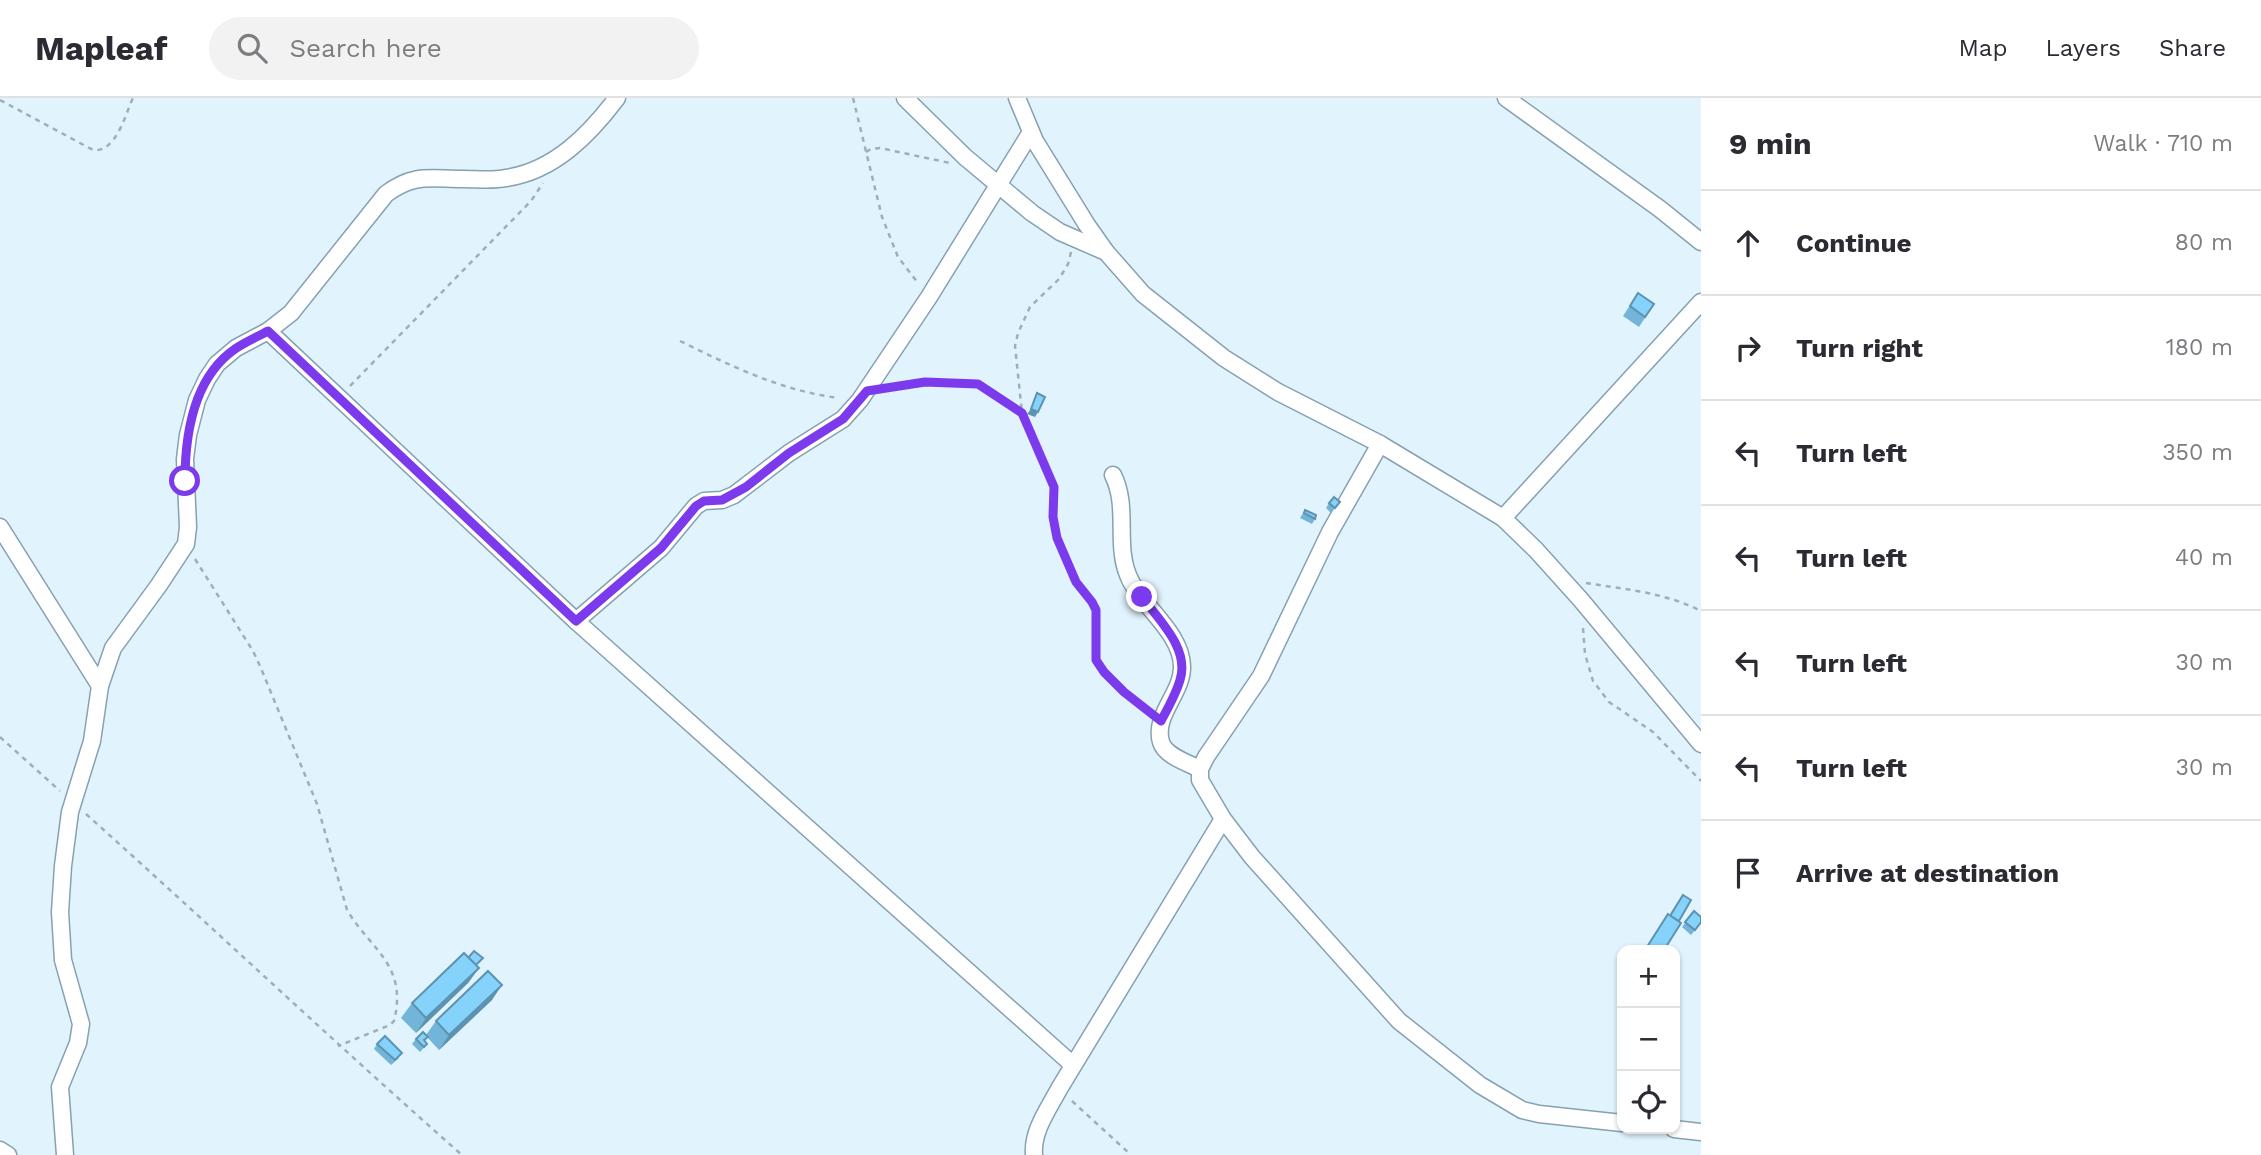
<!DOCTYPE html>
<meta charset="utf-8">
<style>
:root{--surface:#fff;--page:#f2f2f3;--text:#2b2b33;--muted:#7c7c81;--line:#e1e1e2}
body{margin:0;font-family:"Work Sans",sans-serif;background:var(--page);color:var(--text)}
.controls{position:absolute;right:21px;bottom:21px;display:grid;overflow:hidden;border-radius:14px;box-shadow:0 2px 5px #0004}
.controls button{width:63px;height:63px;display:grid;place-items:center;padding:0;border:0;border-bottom:2px solid var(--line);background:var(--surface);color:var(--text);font:35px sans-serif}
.stop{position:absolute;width:21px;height:21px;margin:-16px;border:5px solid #7c3aed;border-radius:50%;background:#fff}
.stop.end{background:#7c3aed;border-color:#fff;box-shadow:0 2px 7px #0008}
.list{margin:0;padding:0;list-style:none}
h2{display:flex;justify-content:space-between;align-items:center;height:91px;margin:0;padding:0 28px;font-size:30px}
h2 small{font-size:23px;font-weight:400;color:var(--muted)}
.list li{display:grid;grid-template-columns:46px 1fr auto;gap:21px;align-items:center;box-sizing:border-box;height:105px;padding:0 28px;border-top:2px solid var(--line)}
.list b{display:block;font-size:26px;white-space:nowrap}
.list em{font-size:23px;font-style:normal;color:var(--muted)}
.icon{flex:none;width:38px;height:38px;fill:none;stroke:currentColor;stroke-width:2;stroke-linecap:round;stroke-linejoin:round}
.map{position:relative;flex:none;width:1701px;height:1057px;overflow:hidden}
header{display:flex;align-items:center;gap:42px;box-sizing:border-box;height:98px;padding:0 35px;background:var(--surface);border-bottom:2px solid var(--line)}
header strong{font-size:33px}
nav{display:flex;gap:38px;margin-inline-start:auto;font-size:24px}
.search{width:490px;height:63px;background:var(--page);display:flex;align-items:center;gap:18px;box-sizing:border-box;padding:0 24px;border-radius:38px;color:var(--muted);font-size:26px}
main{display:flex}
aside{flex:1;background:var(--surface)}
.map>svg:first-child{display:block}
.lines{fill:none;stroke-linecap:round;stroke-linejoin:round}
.minor-casing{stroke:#86a1b1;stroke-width:19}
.path{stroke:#9fafb8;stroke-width:2.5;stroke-dasharray:5 5;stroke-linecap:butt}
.minor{stroke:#fff;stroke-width:16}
.wall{fill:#72b5d8}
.shaded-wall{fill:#5d93b0}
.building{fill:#85d2fb;stroke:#5d93b0;stroke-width:2}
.route{stroke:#7c3aed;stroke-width:9}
</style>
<header>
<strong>Mapleaf</strong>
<div class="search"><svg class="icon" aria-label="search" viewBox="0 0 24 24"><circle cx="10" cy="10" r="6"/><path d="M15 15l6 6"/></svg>Search here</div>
<nav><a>Map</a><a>Layers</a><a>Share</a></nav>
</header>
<main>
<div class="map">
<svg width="1701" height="1057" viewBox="0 0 1701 1057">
<rect width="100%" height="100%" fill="#e1f3fd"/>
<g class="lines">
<g class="minor-casing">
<g id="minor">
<path d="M905 0 965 59 1032 115 1060 134 1106 154"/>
<path d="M1017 0 1035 43 1087 127 1106 154 1143 196 1224 260 1278 294 1380 346 1503 420 1536 452 1581 502 1701 646"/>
<path d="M1506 0 1660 111 1701 144"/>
<path d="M268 233 576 523 1073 967"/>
<path d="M1380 346 1330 434 1261 578 1206 659 1200 671V682L1223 721 1252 759 1399 923 1480 987 1522 1012 1539 1016 1622 1025"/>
<path d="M1113 377C1129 409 1115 445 1128 477 1140 508 1181 533 1182 568 1183 595 1153 617 1161 644 1165 658 1188 665 1200 671"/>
<path d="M1503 420 1701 204"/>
<path d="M0 429 100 588"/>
<path d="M576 523 661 450 696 408 704 403 722 402 734 397 789 355 843 321 860 302 929 199 1031 34"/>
<path d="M1674 1031 1701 1034"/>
<path d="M0 1052 8 1057"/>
<path d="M65 1057 60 989 78 945 81 926 63 862 60 814 63 768 70 714 92 643 100 588 113 550 159 487 186 446 188 429 185 361 188 337 197 302 207 281 217 266 236 250 268 233 291 215 386 96C414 75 430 81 463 81 477 81 492 83 506 80 554 73 589 37 617 0"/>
<path d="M1034 1057C1032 1033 1048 1012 1059 991L1223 721"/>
</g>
</g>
<g class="path">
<path d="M853 0 882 119 898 159 918 185"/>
<path d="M0 2 93 52C116 55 125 17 133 0"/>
<path d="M866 54 871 51 880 50 950 65"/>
<path d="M1071 154 1068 166 1059 181 1030 209 1018 235 1015 248 1022 315 1054 389 1053 419 1057 440 1076 484 1092 504 1096 512V562L1104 574 1124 594 1148 613"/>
<path d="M680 243C731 268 782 293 839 300"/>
<path d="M350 288 531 103 543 85"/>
<path d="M888 290C915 286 956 277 982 287 994 292 1010 307 1022 315"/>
<path d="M195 461 253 553 260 568 317 706 347 812C371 852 408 867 394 923L390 927 338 948"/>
<path d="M1586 485C1625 491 1666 495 1701 513"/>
<path d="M1583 530 1585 556 1593 583 1609 604 1653 634 1701 683"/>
<path d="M0 639 60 693"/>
<path d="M86 716C212 829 335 945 462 1057"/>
<path d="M1072 1003 1131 1057"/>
</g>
<use href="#minor" class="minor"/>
</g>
<g class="wall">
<path d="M1638 195 1654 206 1639 229 1623 218Z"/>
<path d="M1340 404 1331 415 1326 410 1329 405Z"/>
<path d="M1305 412 1315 421 1312 426 1300 420Z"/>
<path d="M1694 813 1701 825 1691 837 1682 829Z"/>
<path d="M476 868 479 870 468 885 416 935 401 920 412 905Z"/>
<path d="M492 902 439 952 427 939 425 943 427 946 420 954 412 946 416 941 426 937 436 923Z"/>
<path d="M377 946 399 960 391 967 374 951Z"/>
</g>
<g class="shaded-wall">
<path d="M1031 311 1038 314 1035 319 1027 316Z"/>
<path d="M479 870 468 885 416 935 426 920Z"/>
<path d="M502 887 492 902 439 952 449 937Z"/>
</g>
<g class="building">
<path d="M1638 195 1654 206 1645 219 1630 208Z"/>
<path d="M1037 295 1045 299 1038 314 1031 311Z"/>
<path d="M1334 399 1340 404 1335 410 1329 405Z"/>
<path d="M1305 412 1316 417 1315 421 1304 415Z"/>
<path d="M1683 797 1691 802 1679 823 1670 818Z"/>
<path d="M1694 813 1701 819V824L1695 832 1685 824Z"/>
<path d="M1668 816 1681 825 1664 852H1645Z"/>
<path d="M474 853 483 860 476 867 468 860Z"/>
<path d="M464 855 479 870 426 920 412 905Z"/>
<path d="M488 873 502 887 449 937 436 923Z"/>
<path d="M423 934 428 939 424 942 427 946 424 949 416 941Z"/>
<path d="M385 938 402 955 395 962 377 946Z"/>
</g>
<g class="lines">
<path class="route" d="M185 383C185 336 193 280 235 251 245 244 257 239 268 233L576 523 661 450 696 408 704 403 722 402 746 389 789 355 843 321 867 293 925 284 978 286 1022 315 1054 389 1053 419 1057 440 1076 484 1092 504 1096 512V562L1104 574 1124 594 1161 623C1168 610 1176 596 1180 582 1190 551 1159 522 1142 499"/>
</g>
</svg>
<div class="controls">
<button>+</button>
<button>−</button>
<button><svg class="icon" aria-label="locate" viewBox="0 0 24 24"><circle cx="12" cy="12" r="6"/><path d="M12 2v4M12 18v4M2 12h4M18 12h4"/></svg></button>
</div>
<div class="stop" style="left:185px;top:383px"></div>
<div class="stop end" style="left:1142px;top:499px"></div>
</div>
<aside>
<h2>9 min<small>Walk · 710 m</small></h2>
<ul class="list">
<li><svg class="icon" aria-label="ahead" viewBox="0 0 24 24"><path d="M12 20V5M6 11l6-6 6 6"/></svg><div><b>Continue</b></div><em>80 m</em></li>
<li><svg class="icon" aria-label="right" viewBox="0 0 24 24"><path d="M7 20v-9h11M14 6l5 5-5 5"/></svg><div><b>Turn right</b></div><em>180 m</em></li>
<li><svg class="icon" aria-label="left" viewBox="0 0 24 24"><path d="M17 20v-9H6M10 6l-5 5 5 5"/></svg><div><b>Turn left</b></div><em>350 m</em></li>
<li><svg class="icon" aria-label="left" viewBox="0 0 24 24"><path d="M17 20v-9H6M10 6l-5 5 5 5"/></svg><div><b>Turn left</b></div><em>40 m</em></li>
<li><svg class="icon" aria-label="left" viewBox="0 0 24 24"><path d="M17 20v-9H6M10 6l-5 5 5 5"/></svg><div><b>Turn left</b></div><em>30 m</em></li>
<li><svg class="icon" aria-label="left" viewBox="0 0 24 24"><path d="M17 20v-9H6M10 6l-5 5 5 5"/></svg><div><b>Turn left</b></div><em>30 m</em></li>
<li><svg class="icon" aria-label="arrive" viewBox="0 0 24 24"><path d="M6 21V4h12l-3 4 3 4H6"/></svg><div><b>Arrive at destination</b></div></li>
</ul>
</aside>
</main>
